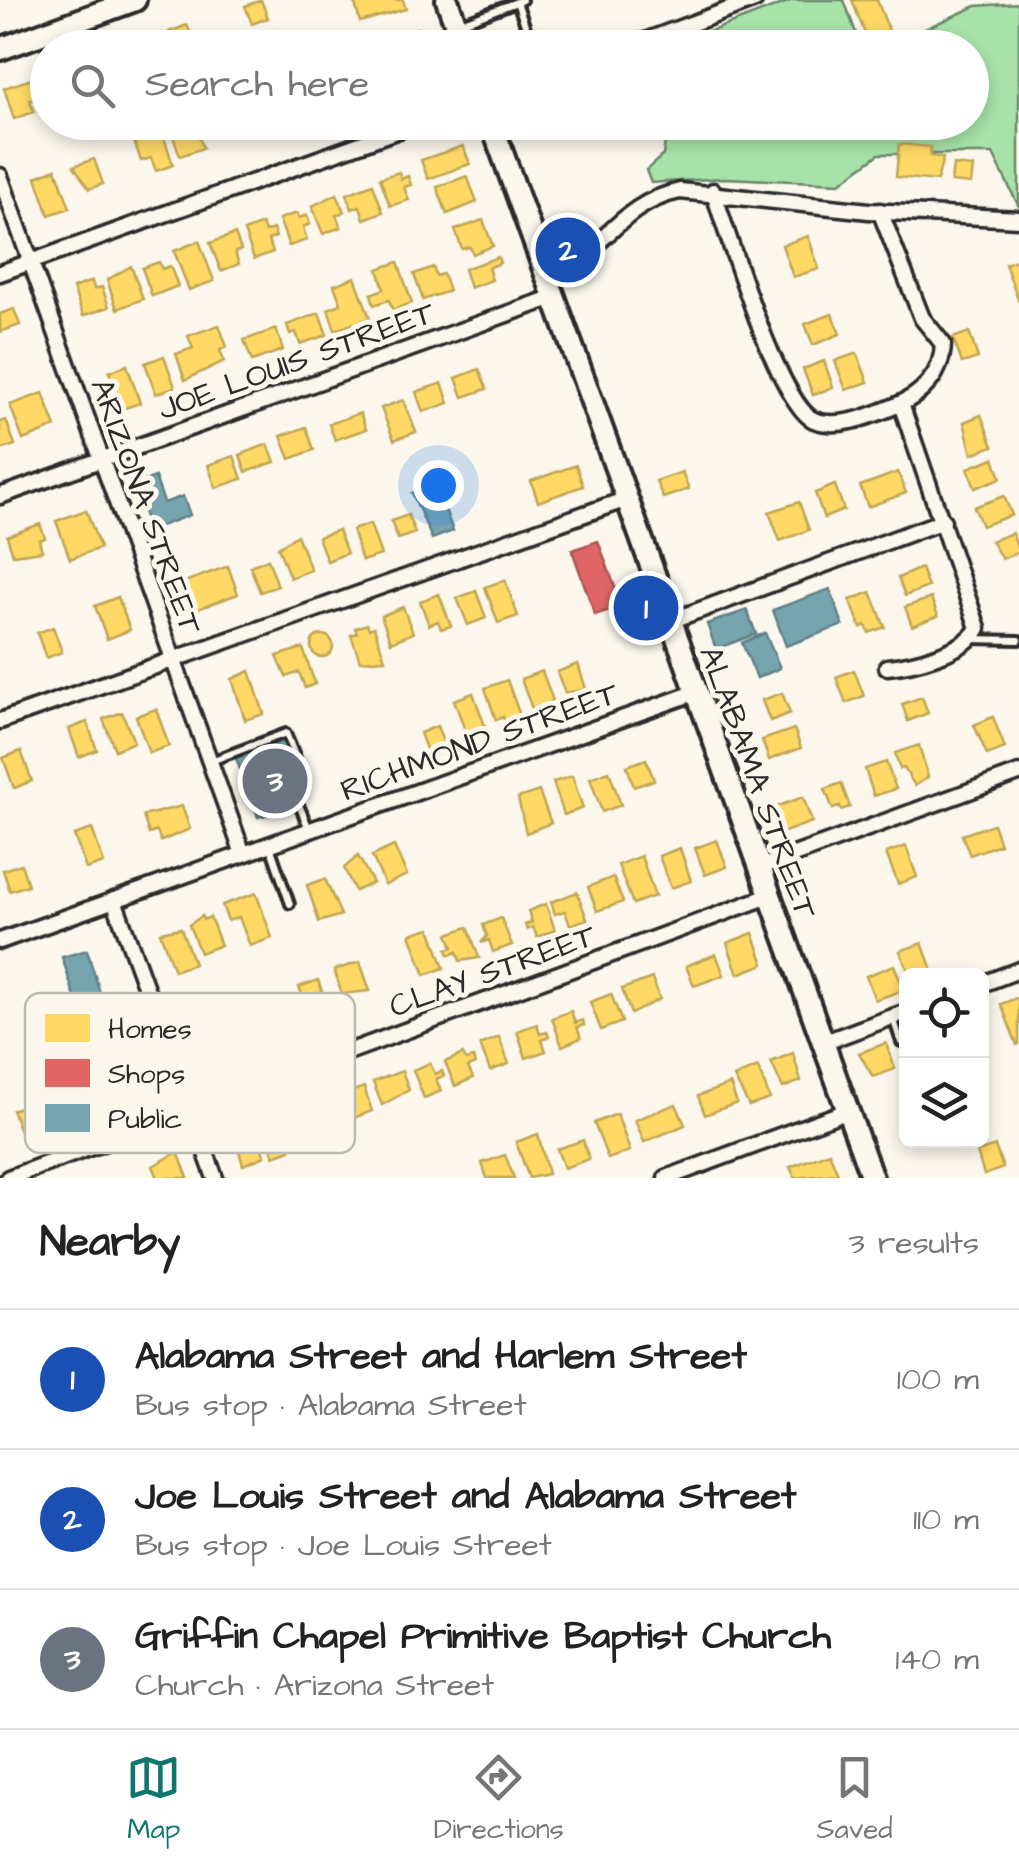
<!DOCTYPE html>
<meta charset="utf-8">
<style>
:root{--surface:#fff;--page:#f2f2f2;--text:#222;--muted:#767676;--line:#e0e0e0;--accent:#0f766e}
body{margin:0;font-family:"Architects Daughter",sans-serif;background:var(--page);color:var(--text)}
.controls{position:absolute;right:30px;bottom:30px;display:grid;overflow:hidden;border-radius:15px;box-shadow:0 5px 15px #0003}
.controls button{width:90px;height:90px;display:grid;place-items:center;padding:0;border:0;border-bottom:2px solid var(--line);background:var(--surface);color:var(--text);font:50px sans-serif}
.you{position:absolute;left:438px;top:485px;width:35px;height:35px;margin:-25px;border:8px solid #fff;border-radius:50%;background:#1a73e8;box-shadow:0 0 0 15px #1a73e833}
.badge{display:grid;place-items:center;width:65px;height:65px;border-radius:50%;background:var(--accent);color:#fff;font-size:32px;font-weight:700}
.pin{position:absolute;translate:-50% -50%;border:5px solid #fff;box-shadow:0 2px 10px #0006}
.list{margin:0;padding:0;list-style:none}
h2{display:flex;justify-content:space-between;align-items:center;height:130px;margin:0;padding:0 40px;font-size:42px}
h2 small{font-size:32px;font-weight:400;color:var(--muted)}
.list li{display:grid;grid-template-columns:65px 1fr auto;gap:30px;align-items:center;box-sizing:border-box;height:140px;padding:0 40px;border-top:2px solid var(--line)}
.list b{display:block;font-size:38px;white-space:nowrap}
.list p{margin:0;font-size:32px;white-space:nowrap;color:var(--muted)}
.list em{font-size:32px;font-style:normal;color:var(--muted)}
.icon{flex:none;width:55px;height:55px;fill:none;stroke:currentColor;stroke-width:2;stroke-linecap:round;stroke-linejoin:round}
.map{position:relative;flex:none;width:1019px;height:1178px;overflow:hidden}
.search{position:absolute;background:var(--surface);box-shadow:0 5px 15px #0003;left:30px;right:30px;top:30px;height:110px;display:flex;align-items:center;gap:25px;box-sizing:border-box;padding:0 35px;border-radius:55px;color:var(--muted);font-size:38px}
.sheet{height:550px;background:var(--surface)}
nav{display:flex;justify-content:space-around;align-items:center;box-sizing:border-box;height:140px;border-top:2px solid var(--line);background:var(--surface);font-size:28px;color:var(--muted)}
nav a{display:grid;justify-items:center;gap:5px}
nav .on{color:var(--accent)}
.map>svg:first-child{display:block}
.green{fill:#a7e2a8;stroke:#69866a;stroke-width:2.5}
.homes{fill:#ffd966;stroke:#bfa554;stroke-width:2.5}
.shops{fill:#e06666;stroke:#aa5454;stroke-width:2.5}
.public{fill:#76a5af;stroke:#608087;stroke-width:2.5}
.lines{fill:none;stroke-linecap:round;stroke-linejoin:round}
.lane-casing{stroke:#2b2b2b;stroke-width:14}
.street-casing{stroke:#2b2b2b;stroke-width:21}
.secondary-casing{stroke:#2b2b2b;stroke-width:28}
.lane{stroke:#fbf7ec;stroke-width:6}
.street{stroke:#fbf7ec;stroke-width:14}
.secondary{stroke:#fbf7ec;stroke-width:20}
.labels{text-anchor:middle;stroke-width:10;stroke-linejoin:round;paint-order:stroke}
.street-label{font-size:32px;fill:#2b2b2b;stroke:#fbf7ec}
.key{fill:#fbf7ec;stroke:#bdbab2;stroke-width:2.5}
.key-label{font-size:28px;fill:#2b2b2b}
</style>
<div class="map">
<svg width="1019" height="1178" viewBox="0 0 1019 1178">
<rect width="100%" height="100%" fill="#fbf7ec"/>
<filter id="ink" filterUnits="userSpaceOnUse"><feTurbulence type="fractalNoise" baseFrequency=".01" numOctaves="2"/><feDisplacementMap in="SourceGraphic" scale="20" xChannelSelector="R" yChannelSelector="G"/><feConvolveMatrix kernelMatrix="1 2 1 2 8 2 1 2 1" color-interpolation-filters="sRGB"/></filter>
<g filter="url(#ink)">
<g class="green">
<path d="M793 0H844L861 47H669Z"/>
<path d="M1019 3V207L993 154H879L840 183 724 178 651 183 646 170 663 155 666 135 660 123 972 122V48L884 47 976 6Z"/>
</g>
<g class="homes">
<path d="M261 0 268 18 252 24 245 6Z"/>
<path d="M354 0H403L406 9 360 22Z"/>
<path d="M852 0H877L889 31 867 39Z"/>
<path d="M187 25 194 41 175 48 169 32Z"/>
<path d="M417 28 424 48H369L368 46Z"/>
<path d="M155 35 160 48H133L130 41Z"/>
<path d="M43 75 48 94 30 100 34 112 14 119 4 88Z"/>
<path d="M184 122H194L203 148 180 156 170 128Z"/>
<path d="M230 122H270L235 135Z"/>
<path d="M162 131 173 165 156 171 151 158 141 161 134 141Z"/>
<path d="M899 144 931 147 930 156 943 158 937 181 896 177Z"/>
<path d="M463 146 470 164 428 179 421 160Z"/>
<path d="M94 159 103 184 89 189 74 166Z"/>
<path d="M953 165 973 167 971 184 951 182Z"/>
<path d="M56 169 70 208 49 215 36 177Z"/>
<path d="M399 172 401 179 408 176 411 185 404 187 409 200 390 206 380 178Z"/>
<path d="M467 176 477 202 447 214 437 187Z"/>
<path d="M373 184 383 212 364 219 360 206 352 209 347 194Z"/>
<path d="M337 194 344 212 336 215 341 227 323 234 312 206Z"/>
<path d="M297 213 299 218 307 215 310 224 303 227 307 240 289 246 279 219Z"/>
<path d="M483 220 493 246 473 254 470 247 462 249 455 230Z"/>
<path d="M262 224 265 232 273 229 276 237 268 240 273 252 254 259 244 231Z"/>
<path d="M235 234 241 250 235 252 239 264 221 271 210 243Z"/>
<path d="M808 236 819 269 793 277 782 245Z"/>
<path d="M199 241 214 281 189 290 174 251Z"/>
<path d="M498 257 500 263 488 268 492 280 470 288 464 269Z"/>
<path d="M1019 259V302L1005 264Z"/>
<path d="M159 262 162 269 170 266 178 286 152 296 142 268Z"/>
<path d="M398 262 412 303 393 310 389 300 374 305 371 294 384 289 378 269Z"/>
<path d="M131 266 143 299 117 309 107 280Z"/>
<path d="M433 267 436 276 443 274 449 291 423 300 414 274Z"/>
<path d="M355 277 370 318 335 330 328 309 341 304 334 285Z"/>
<path d="M92 281 94 289 102 287 109 307 83 316 73 288Z"/>
<path d="M14 309 20 325 0 332V314Z"/>
<path d="M319 313 327 335 300 344 296 332 290 334 287 325Z"/>
<path d="M832 314 840 334 813 345 805 324Z"/>
<path d="M219 325 227 347 220 350 224 361 185 380 176 354 193 348 188 336Z"/>
<path d="M276 329 283 350 252 361 244 340Z"/>
<path d="M969 332 978 358 962 363 953 338Z"/>
<path d="M857 353 868 382 846 390 835 361Z"/>
<path d="M164 356 175 387 156 394 145 363Z"/>
<path d="M824 361 833 387 813 395 803 369Z"/>
<path d="M127 365 140 403 122 409 109 372Z"/>
<path d="M479 369 487 389 463 397 456 378Z"/>
<path d="M442 383 449 403 423 412 416 392Z"/>
<path d="M43 393 56 427 23 440 10 405Z"/>
<path d="M403 400 416 432 394 440 381 408Z"/>
<path d="M360 413 366 429 335 440 329 424Z"/>
<path d="M981 415 993 446 972 454 964 422Z"/>
<path d="M6 420 15 445 0 450V422Z"/>
<path d="M306 427 314 450 290 459 281 436Z"/>
<path d="M268 444 275 462 246 472 240 455Z"/>
<path d="M234 456 242 479 216 488 208 465Z"/>
<path d="M994 458 1001 478 975 488 968 468Z"/>
<path d="M576 465 583 486 538 502 531 481Z"/>
<path d="M682 472 689 489 663 498 656 481Z"/>
<path d="M898 472 906 493 868 507 860 486Z"/>
<path d="M835 485 844 510 824 518 815 493Z"/>
<path d="M1004 496 1012 515 982 526 974 507Z"/>
<path d="M799 502 809 530 780 541 769 512Z"/>
<path d="M86 510 100 548 70 559 56 521Z"/>
<path d="M408 515 415 533 398 539 391 521Z"/>
<path d="M40 524 45 538 39 540 42 551 13 555 7 536Z"/>
<path d="M370 524 381 555 362 561 352 530Z"/>
<path d="M338 530 347 553 327 561 318 537Z"/>
<path d="M1012 533 1019 552 1002 559 991 541Z"/>
<path d="M297 535 311 570 290 578 278 547Z"/>
<path d="M268 559 278 586 260 592 250 566Z"/>
<path d="M228 566 238 594 190 612 179 584Z"/>
<path d="M921 568 928 587 905 596 898 578Z"/>
<path d="M505 580 518 616 498 623 485 587Z"/>
<path d="M476 591 486 618 468 625 457 598Z"/>
<path d="M871 592 885 627 869 633 866 625 861 628 850 600Z"/>
<path d="M439 594 451 626 441 629 438 621 429 625 420 601Z"/>
<path d="M118 597 130 630 107 639 95 606Z"/>
<path d="M931 598 938 616 912 626 905 607Z"/>
<path d="M403 607 413 633 391 642 381 616Z"/>
<path d="M367 624 369 629 374 627 385 659 360 661 351 635 357 633 355 628Z"/>
<path d="M53 627 62 652 46 658 37 633Z"/>
<circle cx="322" cy="646" r="11"/>
<path d="M303 648 315 684 305 688 299 672 286 677 277 656Z"/>
<path d="M578 664 586 689 565 693 557 672Z"/>
<path d="M854 670 864 696 846 703 836 677Z"/>
<path d="M250 671 264 714 245 720 232 679Z"/>
<path d="M542 671 553 701 532 709 521 679Z"/>
<path d="M507 680 522 721 507 727 503 717 496 720 485 688Z"/>
<path d="M473 693 485 726 466 733 454 700Z"/>
<path d="M782 693 790 713 770 721 762 700Z"/>
<path d="M922 697 928 713 908 721 902 704Z"/>
<path d="M156 709 169 746 149 753 136 716Z"/>
<path d="M122 712 134 742 115 750 103 719Z"/>
<path d="M993 717 1005 748 987 755 974 725Z"/>
<path d="M87 722 97 750 79 757 69 729Z"/>
<path d="M437 726 446 750 429 757 420 733Z"/>
<path d="M794 729 801 748 769 760 762 740Z"/>
<path d="M919 745 928 777 915 786 904 768 900 769 895 753Z"/>
<path d="M21 751 32 781 14 788 3 758Z"/>
<path d="M646 759 654 780 634 787 627 766Z"/>
<path d="M886 762 896 789 874 796 865 769Z"/>
<path d="M609 771 621 805 602 812 590 778Z"/>
<path d="M572 776 583 808 564 815 553 782Z"/>
<path d="M841 783 850 807 841 810 840 806 833 809 825 789Z"/>
<path d="M539 791 551 823 526 833 518 798Z"/>
<path d="M803 797 812 822 779 834 770 809Z"/>
<path d="M182 806 190 829 161 841 157 831 149 834 143 816Z"/>
<path d="M993 824 1000 844 970 855 962 835Z"/>
<path d="M92 829 104 863 86 869 74 835Z"/>
<path d="M717 840 727 867 705 875 695 848Z"/>
<path d="M394 846 407 875 385 885 372 856Z"/>
<path d="M906 846 917 877 898 884 886 853Z"/>
<path d="M680 848 691 881 671 888 659 856Z"/>
<path d="M358 856 373 883 355 891 344 868Z"/>
<path d="M641 856 655 896 633 904 618 865Z"/>
<path d="M21 864 28 885 10 891 3 870Z"/>
<path d="M613 877 623 902 597 911 588 887Z"/>
<path d="M325 879 341 915 319 922 307 885Z"/>
<path d="M577 892 587 919 570 925 565 911 555 914 551 902Z"/>
<path d="M256 893 272 938 250 946 239 917 228 921 222 905Z"/>
<path d="M546 904 555 930 537 937 533 927 527 930 525 925 532 922 528 911Z"/>
<path d="M202 916 203 920 210 917 221 945 200 953 189 925Z"/>
<path d="M501 918 512 945 493 952 489 940 481 943 487 936 483 925Z"/>
<path d="M468 927 479 958 460 961 457 952 449 955 447 949 453 947 448 934Z"/>
<path d="M181 928 194 964 174 971 160 932Z"/>
<path d="M430 928 444 968 425 975 410 934Z"/>
<path d="M753 933 764 964 738 974 727 943Z"/>
<path d="M922 943 934 975 910 976 900 951Z"/>
<path d="M716 954 724 975 694 986 686 966Z"/>
<path d="M360 962 370 991 342 994 334 970Z"/>
<path d="M894 965 904 990 875 1000 866 976Z"/>
<path d="M652 978 660 999 631 1014 622 989Z"/>
<path d="M318 980 326 1003 308 1010 299 987Z"/>
<path d="M611 994 622 1022 601 1030 590 1002Z"/>
<path d="M1019 997V1044L1017 1045 1001 1004Z"/>
<path d="M571 1011 575 1023 583 1020 584 1025 577 1027 581 1038 562 1046 552 1018Z"/>
<path d="M537 1024 540 1034 547 1032 549 1037 542 1040 546 1051 526 1058 517 1031Z"/>
<path d="M499 1037 509 1064 490 1071 480 1045Z"/>
<path d="M886 1043 895 1069 873 1077 859 1053Z"/>
<path d="M793 1053 801 1081 783 1088 771 1062Z"/>
<path d="M463 1054 466 1060 473 1058 475 1064 468 1067 473 1078 455 1086 445 1062Z"/>
<path d="M430 1063 435 1074 442 1071 444 1076 436 1079 441 1091 424 1098 413 1070Z"/>
<path d="M758 1067 770 1099 749 1106 734 1077Z"/>
<path d="M402 1071 409 1090 382 1105 373 1082Z"/>
<path d="M730 1084 737 1103 705 1115 698 1096Z"/>
<path d="M364 1087 372 1111 335 1125 326 1101Z"/>
<path d="M37 1100 50 1131 24 1141 12 1110Z"/>
<path d="M676 1104 685 1125 644 1142 635 1120Z"/>
<path d="M617 1114 630 1151 608 1159 594 1123Z"/>
<path d="M292 1117 300 1137 287 1142 290 1150 274 1156 264 1128Z"/>
<path d="M253 1130 265 1156 243 1165 236 1140Z"/>
<path d="M538 1134 548 1174 529 1178 516 1142Z"/>
<path d="M583 1140 589 1159 564 1168 557 1149Z"/>
<path d="M995 1146 1003 1168 984 1175 977 1152Z"/>
<path d="M178 1152 188 1178H158L153 1166Z"/>
<path d="M829 1152 838 1174 795 1178 790 1167Z"/>
<path d="M505 1155 514 1178H487L482 1163Z"/>
</g>
<path class="shops" d="M598 541 622 606 595 615 572 550Z"/>
<g class="public">
<path d="M155 477 164 503 183 496 190 515 150 530 133 486Z"/>
<path d="M436 485 453 531 432 539 412 493Z"/>
<path d="M830 589 843 625 786 646 773 610Z"/>
<path d="M747 610 756 634 716 649 707 624Z"/>
<path d="M765 633 780 668 757 678 742 643Z"/>
<path d="M282 736 289 755 266 763 281 811 258 817 234 753Z"/>
<path d="M87 950 100 993 76 1001 62 957Z"/>
</g>
<g class="lines">
<g class="lane-casing">
<g id="lane">
<path d="M517 2 533 48"/>
<path d="M458 24 522 0"/>
<path d="M970 639 1019 640"/>
<path d="M211 761 286 733 296 758 282 764 309 829"/>
<path d="M270 846 290 904"/>
<path d="M893 1018 901 1042 906 1040"/>
</g>
</g>
<g class="street-casing">
<g id="street">
<path d="M626 48 755 0"/>
<path d="M0 176 243 854"/>
<path d="M713 191C728 234 779 405 814 420 839 430 872 415 895 406 923 395 942 374 943 344L922 318 880 211"/>
<path d="M0 273 421 122"/>
<path d="M547 277C602 256 617 204 680 191L869 211 1019 219"/>
<path d="M0 496 554 297"/>
<path d="M670 621 943 521"/>
<path d="M887 667C912 665 966 652 978 628L901 404"/>
<path d="M0 721 627 499"/>
<path d="M758 868 1019 773"/>
<path d="M114 900 215 1178"/>
<path d="M0 941 694 693"/>
<path d="M982 984 1019 970"/>
<path d="M822 1043 906 1012"/>
<path d="M8 1178 769 896"/>
<path d="M666 1178 847 1111"/>
</g>
</g>
<g class="secondary-casing">
<g id="secondary">
<path d="M447 0 464 48"/>
<path d="M0 49 135 0"/>
<path d="M491 122 872 1178"/>
</g>
</g>
<use href="#lane" class="lane"/>
<use href="#street" class="street"/>
<use href="#secondary" class="secondary"/>
</g>
</g>
<g class="labels">
<g class="street-label">
<text transform="translate(296 360) rotate(-20)" y="11">JOE LOUIS STREET</text>
<text transform="translate(147 506) rotate(70)" y="11">ARIZONA STREET</text>
<text transform="translate(479 741) rotate(-20)" y="11">RICHMOND STREET</text>
<text transform="translate(759 782) rotate(70)" y="11">ALABAMA STREET</text>
<text transform="translate(492 970) rotate(-20)" y="11">CLAY STREET</text>
</g>
</g>
<rect x="25" y="993" width="330" height="160" rx="15" class="key"/>
<rect x="45" y="1014" width="45" height="28" fill="#ffd966"/>
<rect x="45" y="1059" width="45" height="28" fill="#e06666"/>
<rect x="45" y="1104" width="45" height="28" fill="#76a5af"/>
<g class="key-label">
<text x="108" y="1038">Homes</text>
<text x="108" y="1083">Shops</text>
<text x="108" y="1128">Public</text>
</g>
</svg>
<div class="controls">
<button><svg class="icon" aria-label="locate" viewBox="0 0 24 24"><circle cx="12" cy="12" r="6"/><path d="M12 2v4M12 18v4M2 12h4M18 12h4"/></svg></button>
<button><svg class="icon" aria-label="layers" viewBox="0 0 24 24"><path d="M12 4l9 5-9 5-9-5zM3 14l9 5 9-5"/></svg></button>
</div>
<div class="you"></div>
<div class="pin badge" style="left:646px;top:608px;background:#1a4fb4">1</div>
<div class="pin badge" style="left:568px;top:250px;background:#1a4fb4">2</div>
<div class="pin badge" style="left:275px;top:781px;background:#6b7280">3</div>
<div class="search"><svg class="icon" aria-label="search" viewBox="0 0 24 24"><circle cx="10" cy="10" r="6"/><path d="M15 15l6 6"/></svg>Search here</div>
</div>
<section class="sheet">
<h2>Nearby<small>3 results</small></h2>
<ul class="list">
<li><span class="badge" style="background:#1a4fb4">1</span><div><b>Alabama Street and Harlem Street</b><p>Bus stop · Alabama Street</p></div><em>100 m</em></li>
<li><span class="badge" style="background:#1a4fb4">2</span><div><b>Joe Louis Street and Alabama Street</b><p>Bus stop · Joe Louis Street</p></div><em>110 m</em></li>
<li><span class="badge" style="background:#6b7280">3</span><div><b>Griffin Chapel Primitive Baptist Church</b><p>Church · Arizona Street</p></div><em>140 m</em></li>
</ul>
</section>
<nav>
<a class="on"><svg class="icon" aria-label="map" viewBox="0 0 24 24"><path d="M3 6l6-2 6 2 6-2v14l-6 2-6-2-6 2zM9 4v14M15 6v14"/></svg>Map</a>
<a><svg class="icon" aria-label="directions" viewBox="0 0 24 24"><path d="M12 3l9 9-9 9-9-9zM9 14v-3h6M13 9l2 2-2 2"/></svg>Directions</a>
<a><svg class="icon" aria-label="saved" viewBox="0 0 24 24"><path d="M7 4h10v16l-5-4-5 4z"/></svg>Saved</a>
</nav>
